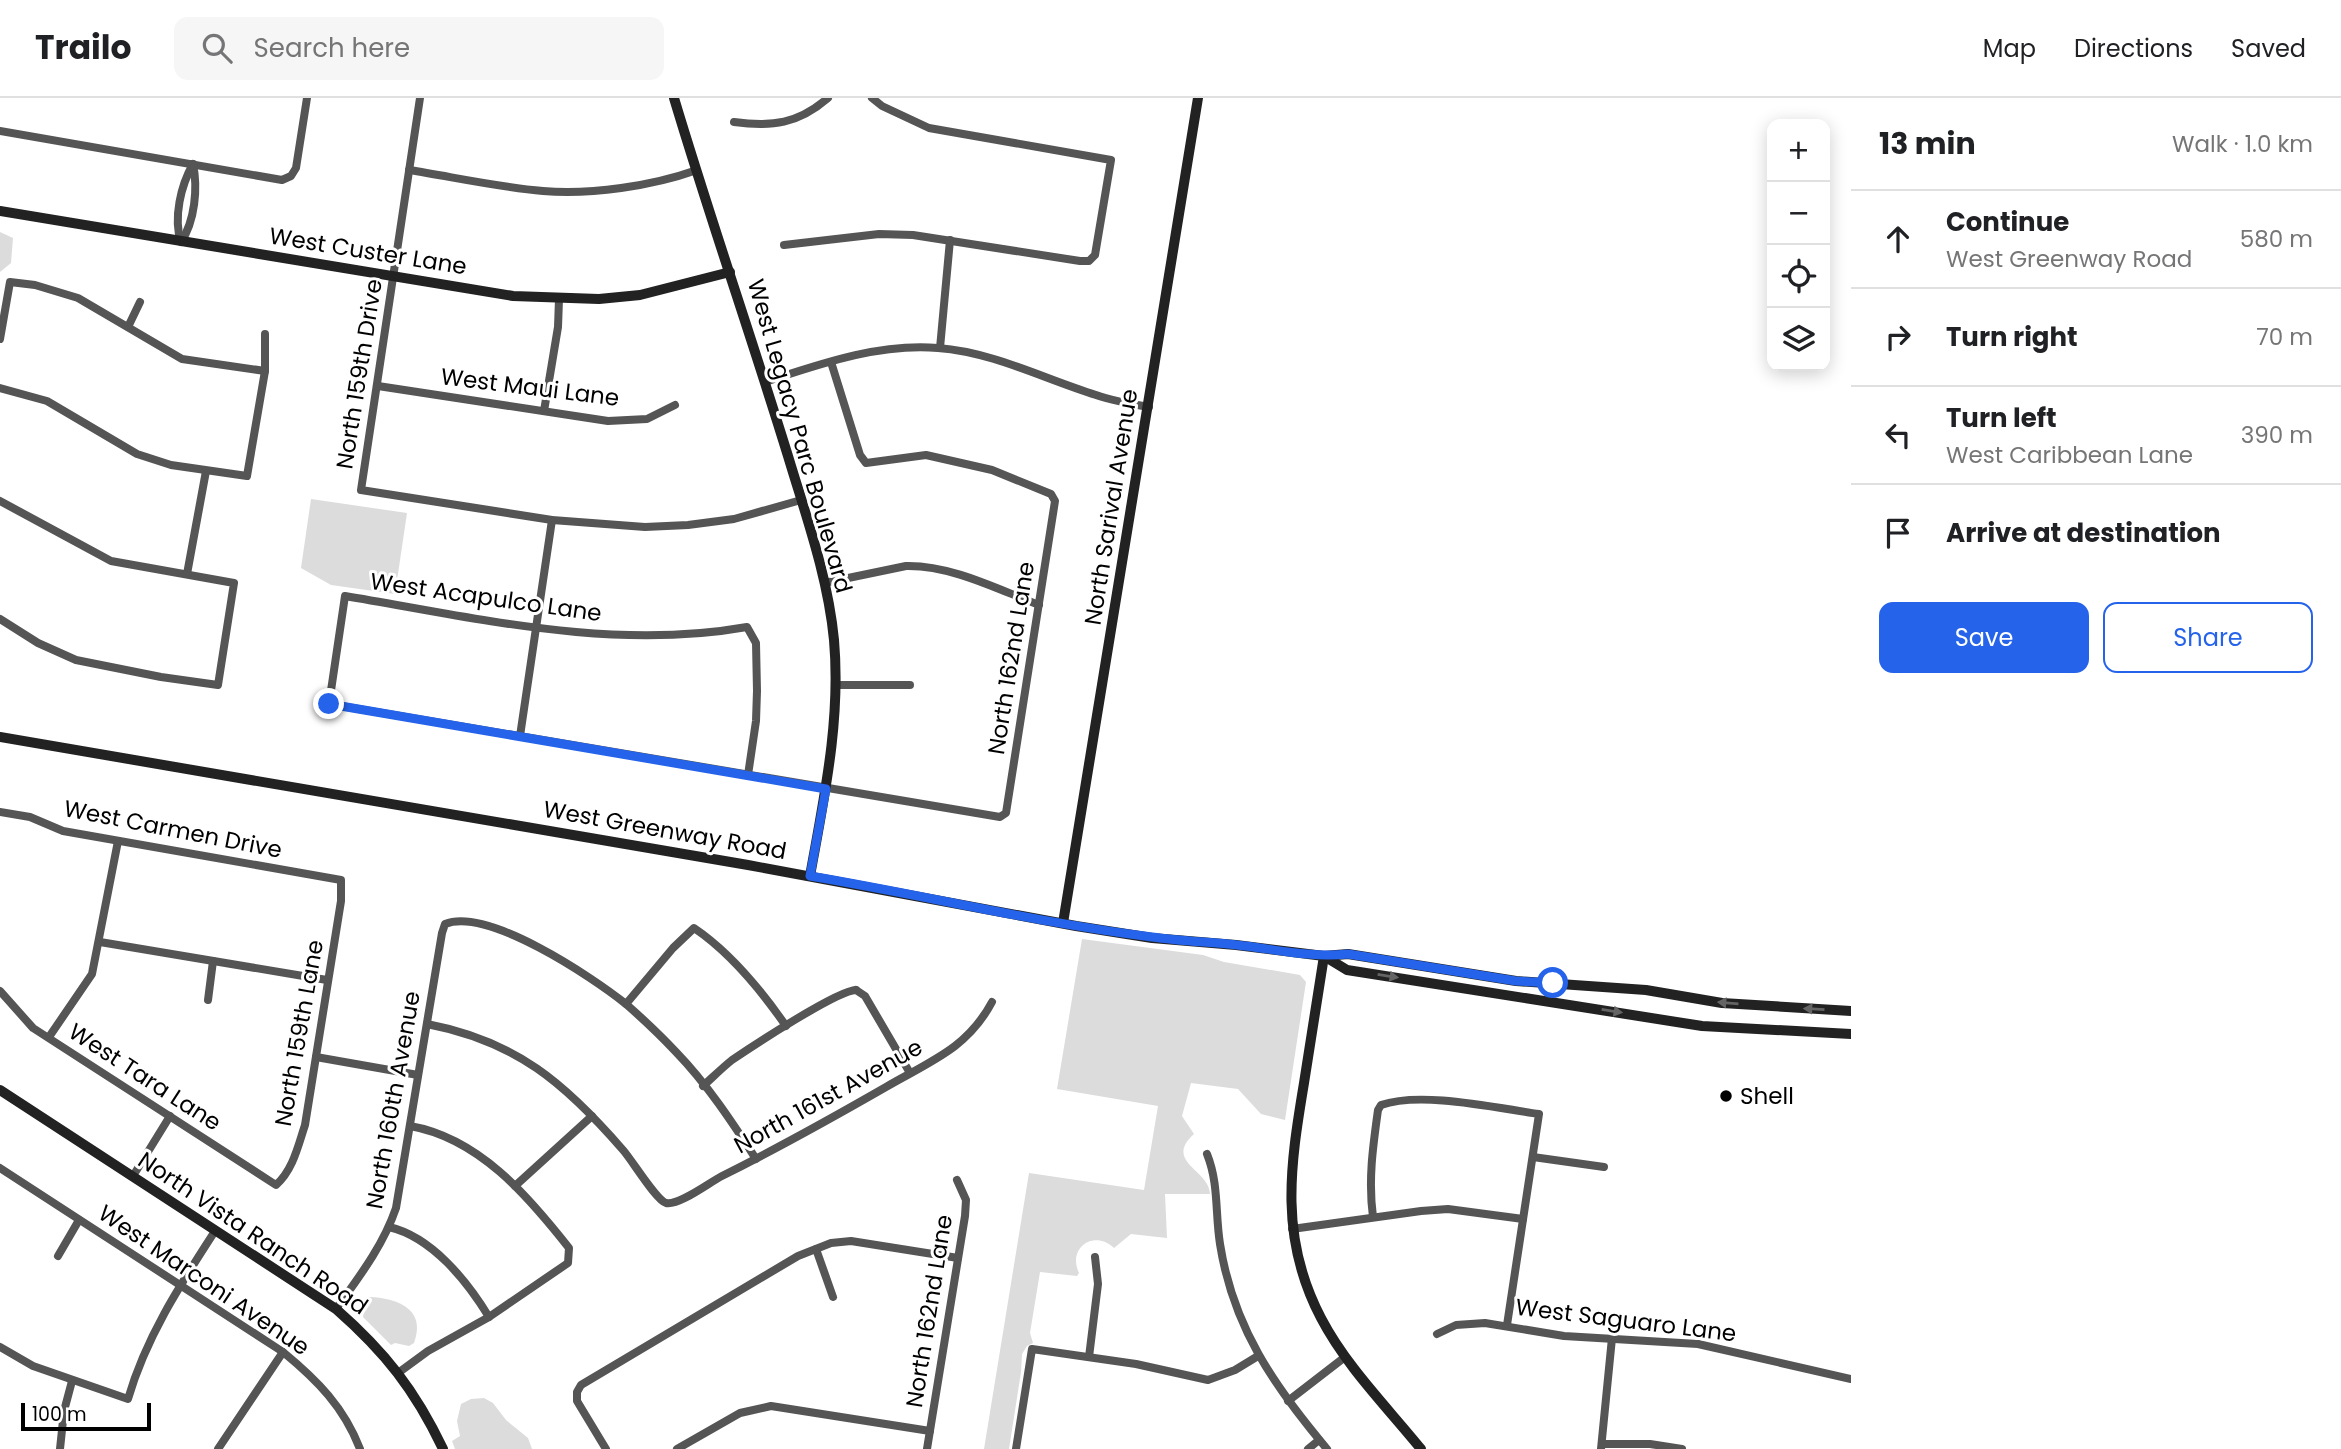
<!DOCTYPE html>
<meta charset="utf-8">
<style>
:root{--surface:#fff;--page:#f6f6f6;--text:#202124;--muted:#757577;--line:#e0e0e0;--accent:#2563eb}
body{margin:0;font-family:Poppins,sans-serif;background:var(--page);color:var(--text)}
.controls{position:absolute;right:21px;top:21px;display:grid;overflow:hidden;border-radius:14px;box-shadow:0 4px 18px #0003}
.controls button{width:63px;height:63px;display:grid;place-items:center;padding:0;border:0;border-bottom:2px solid var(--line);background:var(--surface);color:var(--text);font:35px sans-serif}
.scale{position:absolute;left:21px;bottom:18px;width:130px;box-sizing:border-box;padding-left:7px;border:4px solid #000;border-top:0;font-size:19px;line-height:24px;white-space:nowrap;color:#000;-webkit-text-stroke:5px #fff;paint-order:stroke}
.stop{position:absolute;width:21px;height:21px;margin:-16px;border:5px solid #2563eb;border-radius:50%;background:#fff}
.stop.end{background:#2563eb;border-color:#fff;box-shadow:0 2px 7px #0008}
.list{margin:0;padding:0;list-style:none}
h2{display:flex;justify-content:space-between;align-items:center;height:91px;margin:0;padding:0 28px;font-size:30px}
h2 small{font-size:23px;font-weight:400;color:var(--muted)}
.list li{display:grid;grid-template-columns:46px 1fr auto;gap:21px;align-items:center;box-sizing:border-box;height:98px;padding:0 28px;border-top:2px solid var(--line)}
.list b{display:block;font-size:26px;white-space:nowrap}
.list p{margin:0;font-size:23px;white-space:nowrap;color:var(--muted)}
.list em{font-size:23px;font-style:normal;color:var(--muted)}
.actions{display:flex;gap:14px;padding:21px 28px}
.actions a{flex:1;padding:16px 0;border:2px solid var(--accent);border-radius:14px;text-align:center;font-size:24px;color:var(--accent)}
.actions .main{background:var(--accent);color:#fff}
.icon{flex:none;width:38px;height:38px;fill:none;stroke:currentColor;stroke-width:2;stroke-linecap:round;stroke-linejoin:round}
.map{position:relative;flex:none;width:1851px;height:1351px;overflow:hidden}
header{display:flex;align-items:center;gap:42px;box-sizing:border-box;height:98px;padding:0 35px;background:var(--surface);border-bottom:2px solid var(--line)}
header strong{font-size:33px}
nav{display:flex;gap:38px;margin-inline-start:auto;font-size:24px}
.search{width:490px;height:63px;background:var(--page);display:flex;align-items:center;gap:18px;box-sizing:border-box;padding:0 24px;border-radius:14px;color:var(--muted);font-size:26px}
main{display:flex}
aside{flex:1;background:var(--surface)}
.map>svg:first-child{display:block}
.green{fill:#dcdcdc}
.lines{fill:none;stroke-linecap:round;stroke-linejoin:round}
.street{stroke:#555;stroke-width:8}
.secondary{stroke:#222;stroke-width:10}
.oneway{fill:#646464}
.route{stroke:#2563eb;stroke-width:9}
.poi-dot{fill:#000;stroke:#fff;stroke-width:2.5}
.labels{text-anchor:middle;stroke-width:6;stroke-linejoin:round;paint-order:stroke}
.street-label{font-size:23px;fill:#000;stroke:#fff}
.poi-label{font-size:23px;fill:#000;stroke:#fff;text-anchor:start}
</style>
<header>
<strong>Trailo</strong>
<div class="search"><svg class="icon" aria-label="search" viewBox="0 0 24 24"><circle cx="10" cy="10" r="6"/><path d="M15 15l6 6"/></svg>Search here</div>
<nav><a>Map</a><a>Directions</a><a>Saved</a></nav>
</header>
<main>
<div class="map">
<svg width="1851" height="1351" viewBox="0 0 1851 1351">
<rect width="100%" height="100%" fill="#fff"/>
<g class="green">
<path d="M0 134 13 140 11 165 0 174Z"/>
<path d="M311 401 407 415 395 496 331 487 301 470Z"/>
<path d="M1082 841 1203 857 1224 864 1300 877 1306 884 1285 1022 1261 1016 1238 991 1191 985 1182 1018 1194 1036C1163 1064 1210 1072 1210 1096H1165L1167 1140 1131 1136 1114 1150C1094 1131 1067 1150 1079 1175L1077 1178 1040 1174 1030 1235 1033 1245 1027 1248 1022 1256 1021 1274 1009 1351H984L1029 1075 1144 1092 1158 1008 1057 991Z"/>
<path d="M369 1199C397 1200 427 1211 414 1245L409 1248 395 1245 391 1247 363 1219 365 1203Z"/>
<path d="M484 1300 493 1305 506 1322 528 1340 532 1351H455L452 1343 460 1338 457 1323 461 1306 471 1301Z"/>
</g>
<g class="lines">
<g class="street">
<path d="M420 0 361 392 552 422 645 429 688 427 734 421 801 402"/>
<path d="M734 24C772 29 798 26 828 0"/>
<path d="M0 33 282 82 291 78 296 70 307 0"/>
<path d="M409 72C453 79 498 89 543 93 591 97 652 88 697 72"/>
<path d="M181 144C173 120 181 87 193 66"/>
<path d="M181 144C195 123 198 90 193 66"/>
<path d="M784 147 879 136 913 137 1080 163H1089L1095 157 1111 62 929 30 882 8 872 0"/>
<path d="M128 229 140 204"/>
<path d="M0 241 10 184 35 187 78 200 182 261 265 273"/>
<path d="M940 250 950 142"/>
<path d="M765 284C820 266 879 245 938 250 993 254 1044 281 1096 297 1113 303 1131 306 1149 309"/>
<path d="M378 288 608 323 647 321 675 307"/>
<path d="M0 290 47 303 137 356 171 367 247 378 265 273V236"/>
<path d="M544 313 558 229 559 201"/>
<path d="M0 403 111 463 234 485 218 587 161 579 76 562 38 545 0 521"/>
<path d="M187 476 206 373"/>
<path d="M824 485 906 468C951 467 997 491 1039 507"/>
<path d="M835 587H910"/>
<path d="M520 638 552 422"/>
<path d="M748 677 756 623 757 593 756 545 747 529C612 553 477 520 345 498L329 606 1000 719 1006 715 1055 403 1051 396 992 372 926 357 866 365 860 357 831 264"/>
<path d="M0 714 30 719 63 733 341 782V803L305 1027C298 1048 293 1072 276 1087L33 930 0 893"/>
<path d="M100 844 327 882"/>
<path d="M856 892 865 898 910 975"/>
<path d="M208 902 213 863"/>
<path d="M626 906 673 850 694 830C731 855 761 892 786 928"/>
<path d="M427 926C516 943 565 985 623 1052 632 1062 656 1102 666 1105 679 1108 710 1084 722 1078 778 1050 832 1020 886 989 908 976 934 964 955 948 969 937 983 921 992 904"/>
<path d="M49 939 92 876 118 743"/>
<path d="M316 959 418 977"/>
<path d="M703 988C713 979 722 970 732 962 751 949 838 892 856 892"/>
<path d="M1207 1056C1219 1086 1215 1115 1220 1146 1233 1229 1274 1288 1327 1351"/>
<path d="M1533 1059 1604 1069"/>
<path d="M0 1070 283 1254C317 1282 344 1309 360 1351"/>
<path d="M133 1078 170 1018"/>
<path d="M515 1088 592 1018"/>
<path d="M1373 1119C1368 1082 1373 1048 1378 1012L1381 1007C1421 993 1496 1010 1539 1016L1507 1227"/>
<path d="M389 1129C432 1139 467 1183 489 1219"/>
<path d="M1292 1131 1421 1113 1448 1111 1523 1121"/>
<path d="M816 1151 833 1199"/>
<path d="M58 1158 79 1122"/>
<path d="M336 1211C359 1179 383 1148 396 1110L442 835 445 826C488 809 592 879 626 906 643 921 661 938 676 954 707 986 732 1024 756 1061"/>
<path d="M1437 1236 1456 1227 1485 1225 1564 1238 1698 1246 1851 1281"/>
<path d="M0 1249 33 1268 128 1301C146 1239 180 1187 215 1133"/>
<path d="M1089 1259 1098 1186 1095 1159"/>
<path d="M398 1275 428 1253 489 1219 568 1165 569 1150C528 1098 479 1040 410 1028"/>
<path d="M1288 1303 1345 1259"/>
<path d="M1602 1346H1650L1682 1351"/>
<path d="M60 1351 64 1313 72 1283"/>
<path d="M218 1351 283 1254"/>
<path d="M606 1351 577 1303V1294L581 1287 798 1158 831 1145 851 1143 958 1160"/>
<path d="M677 1351 740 1315 771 1308 930 1333"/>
<path d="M927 1351 965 1118 966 1102 957 1082"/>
<path d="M1016 1351 1032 1251 1136 1266 1208 1282 1235 1272 1258 1258"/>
<path d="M1308 1351 1319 1342"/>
<path d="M1601 1351 1612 1240"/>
</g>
<g class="secondary">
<path d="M674 0C710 120 751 238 788 358 806 418 828 479 834 542 841 622 824 700 810 778"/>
<path d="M0 113 513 198 599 201 640 197 730 174"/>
<path d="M0 639 748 767 1076 828 1152 840 1236 847 1324 858 1348 856 1516 883 1646 892 1722 905 1851 913"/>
<path d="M1063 825 1198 0"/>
<path d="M1324 858 1347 872 1702 928 1851 936"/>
<path d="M1324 858C1317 900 1311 943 1304 985 1290 1069 1279 1140 1321 1220 1346 1268 1387 1309 1421 1351"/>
<path d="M0 992 336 1211C385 1254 415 1292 443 1351"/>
</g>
</g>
<defs><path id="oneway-solid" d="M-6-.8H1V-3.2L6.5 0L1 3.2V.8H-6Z" transform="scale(1.75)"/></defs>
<g class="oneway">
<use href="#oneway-solid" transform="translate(1388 878) rotate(9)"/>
<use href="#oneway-solid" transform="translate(1728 905) rotate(-175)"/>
<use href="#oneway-solid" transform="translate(1814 911) rotate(-177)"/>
<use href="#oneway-solid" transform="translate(1612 913) rotate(9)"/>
</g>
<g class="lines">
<path class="route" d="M329 606 826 691 810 778C924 797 1037 825 1152 839 1180 843 1208 844 1237 847 1274 851 1310 860 1348 856L1516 883 1553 885"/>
</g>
<circle class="poi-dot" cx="1726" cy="998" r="7"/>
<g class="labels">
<g class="street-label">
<text transform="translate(368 153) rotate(9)" y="8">West Custer Lane</text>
<text transform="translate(359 276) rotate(-81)" y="8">North 159th Drive</text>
<text transform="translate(530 289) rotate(7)" y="8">West Maui Lane</text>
<text transform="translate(800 338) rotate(74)" y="8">West Legacy Parc Boulevard</text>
<text transform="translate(1111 409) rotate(-81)" y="8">North Sarival Avenue</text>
<text transform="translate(486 499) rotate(8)" y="8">West Acapulco Lane</text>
<text transform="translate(1011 560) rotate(-81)" y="8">North 162nd Lane</text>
<text transform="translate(173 731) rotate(11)" y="8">West Carmen Drive</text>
<text transform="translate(665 732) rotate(10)" y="8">West Greenway Road</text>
<text transform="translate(299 935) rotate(-80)" y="8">North 159th Lane</text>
<text transform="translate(145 979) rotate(33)" y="8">West Tara Lane</text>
<text transform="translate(828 998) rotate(-29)" y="8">North 161st Avenue</text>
<text transform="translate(393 1002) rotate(-80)" y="8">North 160th Avenue</text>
<text transform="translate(253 1135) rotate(34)" y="8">North Vista Ranch Road</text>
<text transform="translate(204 1182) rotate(34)" y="8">West Marconi Avenue</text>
<text transform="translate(929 1213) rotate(-81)" y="8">North 162nd Lane</text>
<text transform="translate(1626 1222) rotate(7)" y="8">West Saguaro Lane</text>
</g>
<g class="poi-label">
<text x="1740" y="1006">Shell</text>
</g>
</g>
</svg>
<div class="controls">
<button>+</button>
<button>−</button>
<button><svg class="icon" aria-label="locate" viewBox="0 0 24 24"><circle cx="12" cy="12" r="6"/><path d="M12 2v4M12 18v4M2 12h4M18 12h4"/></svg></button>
<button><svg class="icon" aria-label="layers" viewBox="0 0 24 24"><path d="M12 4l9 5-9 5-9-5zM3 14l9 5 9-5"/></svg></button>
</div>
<div class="scale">100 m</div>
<div class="stop" style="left:1553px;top:885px"></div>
<div class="stop end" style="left:329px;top:606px"></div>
</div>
<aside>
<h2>13 min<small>Walk · 1.0 km</small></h2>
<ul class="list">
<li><svg class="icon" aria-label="ahead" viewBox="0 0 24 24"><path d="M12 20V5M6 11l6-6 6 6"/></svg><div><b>Continue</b><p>West Greenway Road</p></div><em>580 m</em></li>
<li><svg class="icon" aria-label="right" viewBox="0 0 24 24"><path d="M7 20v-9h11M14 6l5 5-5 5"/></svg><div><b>Turn right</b></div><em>70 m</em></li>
<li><svg class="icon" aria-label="left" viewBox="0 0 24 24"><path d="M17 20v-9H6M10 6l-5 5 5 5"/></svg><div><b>Turn left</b><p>West Caribbean Lane</p></div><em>390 m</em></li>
<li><svg class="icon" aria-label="arrive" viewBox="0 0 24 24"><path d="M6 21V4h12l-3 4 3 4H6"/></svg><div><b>Arrive at destination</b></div></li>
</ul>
<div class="actions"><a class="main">Save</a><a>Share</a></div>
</aside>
</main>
